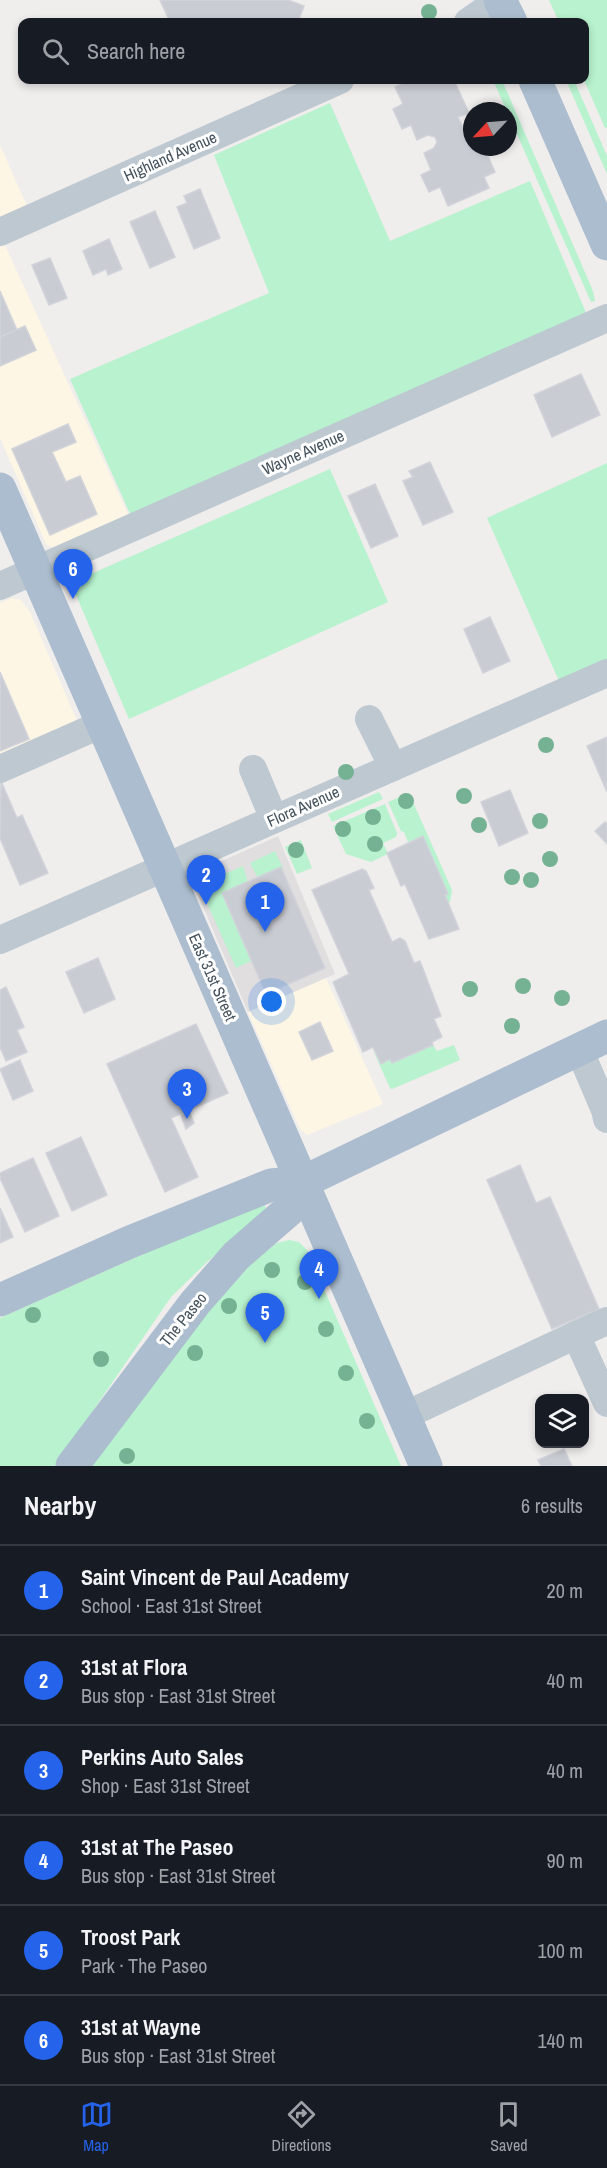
<!DOCTYPE html>
<meta charset="utf-8">
<style>
:root{--surface:#171b24;--page:#242831;--text:#f1f3f6;--muted:#9ea1a6;--line:#363941;--accent:#2563eb}
body{margin:0;font-family:"Archivo Narrow",sans-serif;background:var(--page);color:var(--text)}
.controls{position:absolute;right:18px;bottom:18px;display:grid;overflow:hidden;border-radius:12px;box-shadow:0 3px 9px #0003}
.controls button{width:54px;height:54px;display:grid;place-items:center;padding:0;border:0;border-bottom:2px solid var(--line);background:var(--surface);color:var(--text);font:30px sans-serif}
.compass{position:absolute;left:463px;top:102px;width:54px;height:54px;border-radius:50%;background:var(--surface);box-shadow:0 3px 9px #0003;rotate:244deg}
.you{position:absolute;left:272px;top:1002px;width:21px;height:21px;margin:-15px;border:4px solid #fff;border-radius:50%;background:#1a73e8;box-shadow:0 0 0 9px #1a73e833}
.badge{display:grid;place-items:center;width:39px;height:39px;border-radius:50%;background:var(--accent);color:#fff;font-size:20px;font-weight:700}
.pin{position:absolute;translate:-50% -50px;filter:drop-shadow(0 2px 3px #0008)}
.pin::after{content:'';position:absolute;top:32px;width:21px;height:18px;background:inherit;clip-path:polygon(0 0,100% 0,50% 100%)}
.list{margin:0;padding:0;list-style:none}
h2{display:flex;justify-content:space-between;align-items:center;height:78px;margin:0;padding:0 24px;font-size:26px}
h2 small{font-size:20px;font-weight:400;color:var(--muted)}
.list li{display:grid;grid-template-columns:39px 1fr auto;gap:18px;align-items:center;box-sizing:border-box;height:90px;padding:0 24px;border-top:2px solid var(--line)}
.list b{display:block;font-size:22px;white-space:nowrap}
.list p{margin:0;font-size:20px;white-space:nowrap;color:var(--muted)}
.list em{font-size:20px;font-style:normal;color:var(--muted)}
.icon{flex:none;width:33px;height:33px;fill:none;stroke:currentColor;stroke-width:2;stroke-linecap:round;stroke-linejoin:round}
.map{position:relative;flex:none;width:607px;height:1466px;overflow:hidden}
.search{position:absolute;background:var(--surface);box-shadow:0 3px 9px #0003;left:18px;right:18px;top:18px;height:66px;display:flex;align-items:center;gap:15px;box-sizing:border-box;padding:0 21px;border-radius:12px;color:var(--muted);font-size:22px}
.sheet{height:618px;background:var(--surface)}
nav{display:flex;justify-content:space-around;align-items:center;box-sizing:border-box;height:84px;border-top:2px solid var(--line);background:var(--surface);font-size:16px;color:var(--muted)}
nav a{display:grid;justify-items:center;gap:3px}
nav .on{color:var(--accent)}
.map>svg:first-child{display:block}
.commercial{fill:#fdf6e4}
.education{fill:#e1dedf}
.green{fill:#b8f2ce}
.building{fill:#c9ccd3;stroke:#d1d3da;stroke-width:1.5}
.lines{fill:none;stroke-linecap:round;stroke-linejoin:round}
.minor{stroke:#bdc8d1;stroke-width:28}
.major{stroke:#abbdcf;stroke-width:33}
.tree{fill:#75b293}
.labels{text-anchor:middle;stroke-width:6;stroke-linejoin:round;paint-order:stroke}
.street-label{font-size:16px;fill:#44515c;stroke:#fff}
</style>
<div class="map">
<svg width="607" height="1466" viewBox="0 0 607 1466">
<rect width="100%" height="100%" fill="#f0eded"/>
<g class="commercial">
<path d="M0 145 27 206 0 217Z"/>
<path d="M5 245 129 516 55 549 46 544 0 438V247Z"/>
<path d="M12 598 21 600 30 612 85 739 0 776V603Z"/>
<path d="M326 978 383 1104 307 1135 300 1129 248 1012Z"/>
</g>
<path class="education" d="M278 836 335 974 248 1012 193 883 199 871Z"/>
<g class="green">
<path d="M549 0H607V127L605 128 584 80V22H559Z"/>
<path d="M493 80H502L593 291 595 301 591 302Z"/>
<path d="M566 80H574L607 156V174Z"/>
<path d="M330 103 390 241 530 181 587 315 130 514 70 379 269 293 214 155Z"/>
<path d="M607 463V660L559 681 487 518Z"/>
<path d="M330 469 388 602 129 719 73 588 77 580Z"/>
<path d="M379 792 383 799 332 822 328 814Z"/>
<path d="M409 793 452 890 450 902 448 903 445 895 448 894 423 836 408 842 404 832 401 831 388 802Z"/>
<path d="M385 804 397 833 396 837 383 843 388 854 371 862 346 854 333 826Z"/>
<path d="M301 840 312 868 297 874 285 847Z"/>
<path d="M275 851 283 868 282 871 258 878 250 863Z"/>
<path d="M243 866 248 882 222 894 251 961 236 968 199 885Z"/>
<path d="M433 1045 437 1051 454 1045 460 1060 392 1089 390 1088 372 1048 381 1064 390 1059 393 1063Z"/>
<path d="M263 1201 267 1211 207 1262 171 1297 55 1466H0V1318Z"/>
<path d="M289 1240 299 1242 307 1250 401 1466H91L229 1278 277 1243Z"/>
</g>
<g class="building">
<path d="M160 0H288L304 6 298 22H170Z"/>
<path d="M411 80H454L469 113 458 117 468 140 472 138V147H484L495 172 484 177 489 188 448 206 440 187 429 192 421 175 431 170 424 153 434 148 437 142 435 137 428 135 417 140 411 125 402 129 393 109 403 104 395 87Z"/>
<path d="M200 189 220 238 194 249 177 207 187 203 184 196Z"/>
<path d="M155 211 175 257 150 268 130 222Z"/>
<path d="M109 239 122 269 108 275 106 269 93 275 83 251Z"/>
<path d="M50 258 67 298 49 305 32 265Z"/>
<path d="M0 291 17 330 0 337Z"/>
<path d="M25 326 36 350 0 366V337Z"/>
<path d="M581 374 600 415 552 437 534 395Z"/>
<path d="M68 424 76 442 52 452 66 482 80 476 97 514 50 535 12 449Z"/>
<path d="M430 462 453 512 423 525 403 481 413 477 409 471Z"/>
<path d="M375 484 398 536 371 548 348 496Z"/>
<path d="M490 617 510 661 483 673 464 629Z"/>
<path d="M0 672 29 739 0 751Z"/>
<path d="M607 737V792L587 746Z"/>
<path d="M1 781 17 818 22 815 48 873 20 885 0 838Z"/>
<path d="M510 790 528 833 499 846 481 802Z"/>
<path d="M605 822 607 824V844L595 831Z"/>
<path d="M423 836 448 894 445 895 459 929 429 939 405 884 401 886 387 853Z"/>
<path d="M281 867 325 968 266 994 222 893Z"/>
<path d="M362 869 366 871 374 888 369 890 392 942 400 938 405 941 414 963 420 961 441 1016 434 1019 442 1037 432 1042 433 1045 392 1063 390 1059 381 1064 373 1047 363 1052 333 982 349 974 312 890Z"/>
<path d="M98 958 115 999 84 1013 66 972Z"/>
<path d="M6 987 24 1027 17 1030 27 1052 6 1061 0 1047V990Z"/>
<path d="M320 1022 333 1051 312 1060 299 1032Z"/>
<path d="M196 1024 228 1093 171 1118 198 1177 165 1192 107 1064Z"/>
<path d="M20 1060 33 1091 13 1100 0 1069Z"/>
<path d="M189 1111 194 1123 186 1129 181 1115Z"/>
<path d="M81 1137 107 1195 72 1211 46 1153Z"/>
<path d="M33 1158 59 1216 25 1232 0 1178V1173Z"/>
<path d="M520 1165 536 1203 550 1197 599 1309 552 1329 487 1180Z"/>
<path d="M0 1208 13 1237 0 1243Z"/>
<path d="M564 1449 572 1466H541L538 1460Z"/>
</g>
<g class="lines">
<g class="minor">
<path d="M468 22 499 0"/>
<path d="M0 232 340 80"/>
<path d="M0 586 607 318"/>
<path d="M369 719 393 767"/>
<path d="M0 769 102 724"/>
<path d="M253 769 274 819"/>
<path d="M0 940 607 673"/>
<path d="M579 1049 605 1110 607 1119"/>
<path d="M576 1335 607 1321"/>
<path d="M404 1416 576 1335 607 1403"/>
</g>
<g class="major">
<path d="M500 0 511 22"/>
<path d="M535 80 607 244"/>
<path d="M0 489 426 1466"/>
<path d="M0 1300 130 1242 271 1185 303 1182 607 1036"/>
<path d="M72 1466 195 1303 236 1256 289 1210 303 1182"/>
</g>
</g>
<g class="tree">
<circle cx="429" cy="12" r="8"/>
<circle cx="546" cy="745" r="8"/>
<circle cx="346" cy="772" r="8"/>
<circle cx="464" cy="796" r="8"/>
<circle cx="406" cy="801" r="8"/>
<circle cx="373" cy="817" r="8"/>
<circle cx="540" cy="821" r="8"/>
<circle cx="479" cy="825" r="8"/>
<circle cx="343" cy="829" r="8"/>
<circle cx="375" cy="844" r="8"/>
<circle cx="296" cy="850" r="8"/>
<circle cx="550" cy="859" r="8"/>
<circle cx="512" cy="877" r="8"/>
<circle cx="531" cy="880" r="8"/>
<circle cx="523" cy="986" r="8"/>
<circle cx="470" cy="989" r="8"/>
<circle cx="562" cy="998" r="8"/>
<circle cx="512" cy="1026" r="8"/>
<circle cx="272" cy="1270" r="8"/>
<circle cx="305" cy="1282" r="8"/>
<circle cx="229" cy="1306" r="8"/>
<circle cx="33" cy="1315" r="8"/>
<circle cx="326" cy="1329" r="8"/>
<circle cx="195" cy="1353" r="8"/>
<circle cx="101" cy="1359" r="8"/>
<circle cx="346" cy="1373" r="8"/>
<circle cx="367" cy="1421" r="8"/>
<circle cx="127" cy="1456" r="8"/>
</g>
<g class="labels">
<g class="street-label">
<text transform="translate(170 156) rotate(-24)" y="6">Highland Avenue</text>
<text transform="translate(303 452) rotate(-24)" y="6">Wayne Avenue</text>
<text transform="translate(303 806) rotate(-24)" y="6">Flora Avenue</text>
<text transform="translate(213 977) rotate(66)" y="6">East 31st Street</text>
<text transform="translate(183 1319) rotate(-51)" y="6">The Paseo</text>
</g>
</g>
</svg>
<div class="controls">
<button><svg class="icon" aria-label="layers" viewBox="0 0 24 24"><path d="M12 4l9 5-9 5-9-5zM3 14l9 5 9-5"/></svg></button>
</div>
<svg class="compass" viewBox="-18 -18 36 36"><path d="M0-13l5 13h-10z" fill="#e53935"/><path d="M0 13l5-13h-10z" fill="#9ea1a6"/></svg>
<div class="you"></div>
<div class="pin badge" style="left:265px;top:932px">1</div>
<div class="pin badge" style="left:206px;top:905px">2</div>
<div class="pin badge" style="left:187px;top:1119px">3</div>
<div class="pin badge" style="left:319px;top:1299px">4</div>
<div class="pin badge" style="left:265px;top:1343px">5</div>
<div class="pin badge" style="left:73px;top:599px">6</div>
<div class="search"><svg class="icon" aria-label="search" viewBox="0 0 24 24"><circle cx="10" cy="10" r="6"/><path d="M15 15l6 6"/></svg>Search here</div>
</div>
<section class="sheet">
<h2>Nearby<small>6 results</small></h2>
<ul class="list">
<li><span class="badge">1</span><div><b>Saint Vincent de Paul Academy</b><p>School · East 31st Street</p></div><em>20 m</em></li>
<li><span class="badge">2</span><div><b>31st at Flora</b><p>Bus stop · East 31st Street</p></div><em>40 m</em></li>
<li><span class="badge">3</span><div><b>Perkins Auto Sales</b><p>Shop · East 31st Street</p></div><em>40 m</em></li>
<li><span class="badge">4</span><div><b>31st at The Paseo</b><p>Bus stop · East 31st Street</p></div><em>90 m</em></li>
<li><span class="badge">5</span><div><b>Troost Park</b><p>Park · The Paseo</p></div><em>100 m</em></li>
<li><span class="badge">6</span><div><b>31st at Wayne</b><p>Bus stop · East 31st Street</p></div><em>140 m</em></li>
</ul>
</section>
<nav>
<a class="on"><svg class="icon" aria-label="map" viewBox="0 0 24 24"><path d="M3 6l6-2 6 2 6-2v14l-6 2-6-2-6 2zM9 4v14M15 6v14"/></svg>Map</a>
<a><svg class="icon" aria-label="directions" viewBox="0 0 24 24"><path d="M12 3l9 9-9 9-9-9zM9 14v-3h6M13 9l2 2-2 2"/></svg>Directions</a>
<a><svg class="icon" aria-label="saved" viewBox="0 0 24 24"><path d="M7 4h10v16l-5-4-5 4z"/></svg>Saved</a>
</nav>
